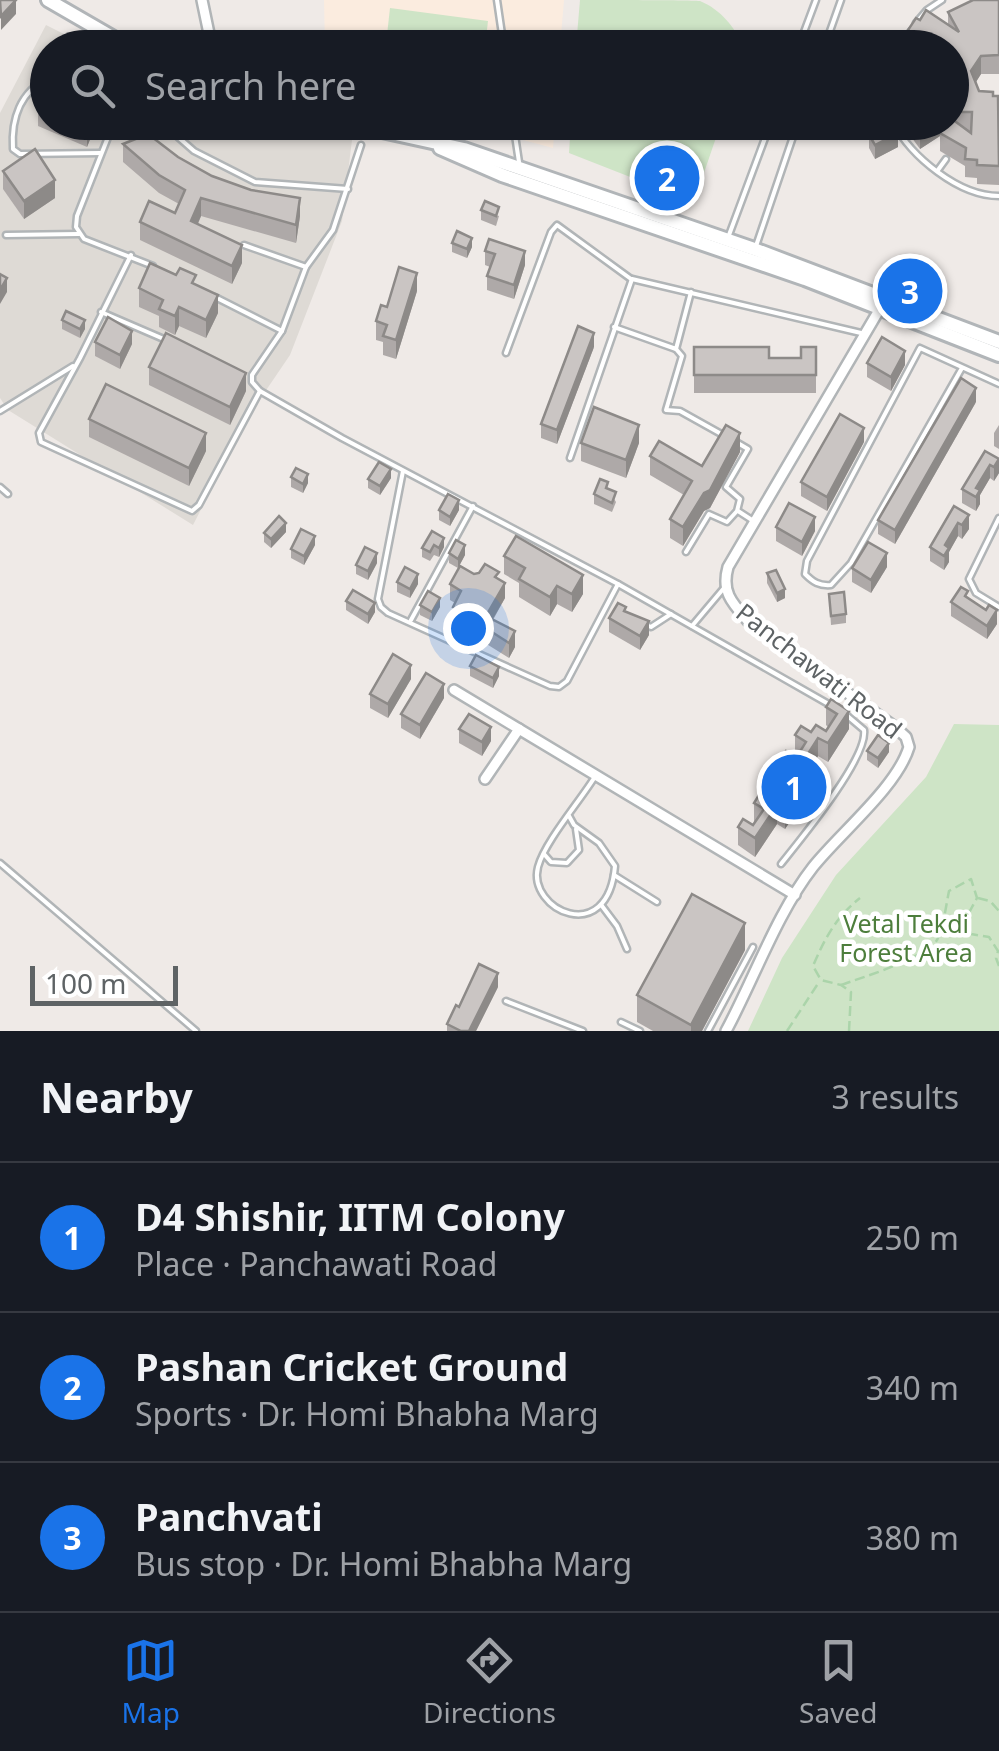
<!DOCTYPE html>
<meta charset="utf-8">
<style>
:root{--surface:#171b24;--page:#242831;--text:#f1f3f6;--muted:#9ea1a6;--line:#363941;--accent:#1a73e8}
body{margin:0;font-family:"Noto Sans",sans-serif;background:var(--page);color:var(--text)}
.scale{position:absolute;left:30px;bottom:25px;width:148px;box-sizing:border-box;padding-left:10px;border:5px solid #5e6365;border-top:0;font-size:28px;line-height:35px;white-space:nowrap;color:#5e6365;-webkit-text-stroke:8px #fff;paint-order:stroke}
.you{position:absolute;left:468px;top:628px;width:35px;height:35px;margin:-25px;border:8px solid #fff;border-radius:50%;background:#1a73e8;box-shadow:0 0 0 15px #1a73e833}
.badge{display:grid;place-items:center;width:65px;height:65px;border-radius:50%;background:var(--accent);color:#fff;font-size:32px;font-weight:700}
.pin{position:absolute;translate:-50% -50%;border:5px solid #fff;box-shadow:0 2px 10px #0006}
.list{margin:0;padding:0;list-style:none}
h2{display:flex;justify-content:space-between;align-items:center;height:130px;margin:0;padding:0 40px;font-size:42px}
h2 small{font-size:32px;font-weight:400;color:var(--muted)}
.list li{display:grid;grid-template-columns:65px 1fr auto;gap:30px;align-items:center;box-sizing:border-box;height:150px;padding:0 40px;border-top:2px solid var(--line)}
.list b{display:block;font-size:38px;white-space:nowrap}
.list p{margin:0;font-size:32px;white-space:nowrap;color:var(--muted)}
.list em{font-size:32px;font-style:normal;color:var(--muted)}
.icon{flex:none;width:55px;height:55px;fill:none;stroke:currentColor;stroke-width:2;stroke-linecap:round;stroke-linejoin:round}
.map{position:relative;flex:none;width:999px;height:1031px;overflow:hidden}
.search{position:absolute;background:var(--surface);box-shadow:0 2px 8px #0004;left:30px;right:30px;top:30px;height:110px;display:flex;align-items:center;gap:25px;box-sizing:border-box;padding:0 35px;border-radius:55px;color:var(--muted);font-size:38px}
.sheet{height:580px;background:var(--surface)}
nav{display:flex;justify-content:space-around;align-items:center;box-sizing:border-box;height:140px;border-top:2px solid var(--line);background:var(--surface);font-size:28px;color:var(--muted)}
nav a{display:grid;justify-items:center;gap:5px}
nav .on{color:var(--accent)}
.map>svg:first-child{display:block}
.commercial{fill:#fbecdf}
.education{fill:#dedad5}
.green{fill:#cee4c6}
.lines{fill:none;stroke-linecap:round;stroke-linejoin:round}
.service-casing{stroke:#b1b5b7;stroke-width:9}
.minor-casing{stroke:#b1b5b7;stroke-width:14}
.secondary-casing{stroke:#b1b5b8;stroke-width:18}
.path{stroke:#abd4aa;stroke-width:2.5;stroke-dasharray:10 5;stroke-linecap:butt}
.service{stroke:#fff;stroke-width:4}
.minor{stroke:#fff;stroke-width:9}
.secondary{stroke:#fff;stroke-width:12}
.wall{fill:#aea9a8}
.shaded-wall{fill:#8d8a88}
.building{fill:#cac5c3;stroke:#8d8a88;stroke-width:2.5}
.labels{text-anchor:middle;stroke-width:9;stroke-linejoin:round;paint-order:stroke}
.street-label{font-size:25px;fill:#5e6365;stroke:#fff}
.park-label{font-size:25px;fill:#4d7e3c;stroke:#fff}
</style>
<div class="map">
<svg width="999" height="1031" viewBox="0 0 999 1031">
<rect width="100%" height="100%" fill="#efeae7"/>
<g class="commercial">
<path d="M324 0H564L560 47H325Z"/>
<path d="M435 123H555L553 148 470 126Z"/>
</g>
<path class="education" d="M46 25 90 47 48 48V122L268 123 352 140 342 221 290 355 250 414 193 525 8 410 0 398V113Z"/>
<g class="green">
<path d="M580 0C603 0 684 0 700 1 720 9 736 28 743 47H576Z"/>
<path d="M390 8 488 21 485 47 387 35Z"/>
<path d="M571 123V122L721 123 694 202 569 153Z"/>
<path d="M954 724 999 725V1031H748L782 958 836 875 926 777Z"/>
</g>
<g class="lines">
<g class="service-casing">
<g id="service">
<path d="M497 0 504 48"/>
<path d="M916 23 927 10 942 0"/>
<path d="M798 48 816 0"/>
<path d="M824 48 841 0"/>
<path d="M899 48 911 31"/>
<path d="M48 78C20 92 11 119 13 149L20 154 101 153"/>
<path d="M114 122 77 216 76 227 84 239 153 266"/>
<path d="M161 122 194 151 255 182 348 189"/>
<path d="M505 122 514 129"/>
<path d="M513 122 519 162"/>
<path d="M893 122C911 157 959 196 999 196"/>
<path d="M938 170 946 159"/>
<path d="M6 235 79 234"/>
<path d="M729 235 771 122"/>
<path d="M244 245 306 267"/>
<path d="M756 246 798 122"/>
<path d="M131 255 80 358 39 433 41 442 192 511 199 505 260 391"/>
<path d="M215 297 282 331 252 375V382L260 391 342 438 618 584 832 706"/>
<path d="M101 312 166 340"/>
<path d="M614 327 676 349 691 292"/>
<path d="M282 331 306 267 333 230 361 145"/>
<path d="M676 349 682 356 666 410 680 411 723 435"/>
<path d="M506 353 551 232 557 225 631 279"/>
<path d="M962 368 851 563 831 585C819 586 813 582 805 574L807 561 920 348 999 384"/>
<path d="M0 411 73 366"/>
<path d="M570 458 632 279 861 333"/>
<path d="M403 471 378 599 381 607 388 613 550 686 559 687 567 681 618 584"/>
<path d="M0 487 8 494"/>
<path d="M738 511 755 522"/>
<path d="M999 518 969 579 976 593 999 607"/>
<path d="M686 552 709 514 727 522 737 511 740 499 726 487 748 449 736 442"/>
<path d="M411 620 473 506"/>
<path d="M646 625 651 627 671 614"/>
<path d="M692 626 724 588"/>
<path d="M569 816 574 825 599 843 615 866C608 948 527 910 538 867 545 841 581 800 596 775"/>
<path d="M544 854 551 862 567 863 579 850 576 829"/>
<path d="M0 863 196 1031"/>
<path d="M781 864C801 839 868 758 864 730L844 713"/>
<path d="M614 875 657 902"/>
<path d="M602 906 617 926 627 949"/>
<path d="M506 1001 583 1031"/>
<path d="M621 1022 640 1031"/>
<path d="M708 1031 753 947"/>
</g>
</g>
<g class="minor-casing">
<g id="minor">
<path d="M202 0 212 48"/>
<path d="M454 690 795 895"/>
<path d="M485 779 519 729"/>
<path d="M726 1031C754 979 777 913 813 867 840 833 897 787 909 747L906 737 896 728 748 621C732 603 721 592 728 567L882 305"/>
</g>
</g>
<g class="secondary-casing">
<g id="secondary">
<path d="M48 0 131 48"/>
<path d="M341 122 464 149 754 249 999 342"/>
<path d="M440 148 502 175 805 279 999 355"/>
</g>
</g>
<g class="path">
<path d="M978 898 990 901 999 911"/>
<path d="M841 985C863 977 930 957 938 938 944 923 946 906 949 891L971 879 977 898 965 920 971 934 989 937 998 951 996 958 999 966"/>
<path d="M787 1031 819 982"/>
<path d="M849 1031 851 992 841 985 821 980 813 966C825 938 836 917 860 898"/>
</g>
<use href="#service" class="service"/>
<use href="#minor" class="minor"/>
<use href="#secondary" class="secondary"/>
</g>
<g class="wall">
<path d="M999 0V74H981L975 83 998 123 999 121V185L977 184V178L965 177V166L940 151V136L920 149 904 127V122H952V48H906V42L908 39V30L920 20 948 25V12Z"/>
<path d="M48 85V122H97L87 147 38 126V107Z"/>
<path d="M874 122H892L898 147 875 159 869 148V135L872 133V125Z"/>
<path d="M123 144 178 157 212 176 300 216 296 243 201 216 198 224 242 263 232 284 140 240V222L175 213 179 204 159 193 123 162Z"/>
<path d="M3 171 55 198 24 219 3 189Z"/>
<path d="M481 210 499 216 496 226 481 220Z"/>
<path d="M452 243 472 247 467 258 452 252Z"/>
<path d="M485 251 525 265 514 299 487 290V276L490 267 485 265Z"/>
<path d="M196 284 218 313 206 338 179 326 175 335 159 327V316L139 307V288Z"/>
<path d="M417 291 396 359 383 355V342L376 340V321L387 307Z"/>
<path d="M62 320 85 329 80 338 62 329Z"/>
<path d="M95 342 132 344 120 369 95 356Z"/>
<path d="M594 347 557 444 541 438V424Z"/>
<path d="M694 347 769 358H801L816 347V393H694Z"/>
<path d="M867 363 905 365 891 391 867 377Z"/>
<path d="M149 367 246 391 230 425 149 385Z"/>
<path d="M976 402 895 544 878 534V520Z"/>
<path d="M89 419 206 451 189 486 89 437Z"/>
<path d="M999 425V449L994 446V433Z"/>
<path d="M864 442 827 511 801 496V482Z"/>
<path d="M581 443H639L626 478 581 461Z"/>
<path d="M985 451 999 473 994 481 990 478 980 495V504L976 511 962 503V489Z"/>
<path d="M740 452 710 508 704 511 683 546 670 538V519L684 495 650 475V456L702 466Z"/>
<path d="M291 477 308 483 303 493 291 487Z"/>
<path d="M391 478 380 495 368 488V479Z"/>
<path d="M608 489 616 502 612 512 594 504V494Z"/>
<path d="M954 506 969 529 962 539 958 536 949 552V562L944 570 930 561V547Z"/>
<path d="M439 510H459L450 526 439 520Z"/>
<path d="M776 527 815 531 802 556 776 541Z"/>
<path d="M432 531 444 547 439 557 434 555 430 561 422 557V548Z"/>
<path d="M286 532 271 548 264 542V533Z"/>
<path d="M315 545 304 565 291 558V549Z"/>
<path d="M449 553 465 555 458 568 449 563Z"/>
<path d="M504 556 583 594 572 612 557 604 550 616 519 597V583L504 574Z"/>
<path d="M377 563 368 580 356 574V565Z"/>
<path d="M887 567 871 593 852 582V568Z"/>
<path d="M767 573 785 598 777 602 767 583Z"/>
<path d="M474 574 499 579 505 598 493 620 515 647 509 658 453 623V607L455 603 450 600V584Z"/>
<path d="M397 582 418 584 410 598 397 592Z"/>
<path d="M829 594 846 614V623L831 625Z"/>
<path d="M968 598 986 610 997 624 987 639 951 616V602Z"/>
<path d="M346 601 375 612 368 624 346 610Z"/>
<path d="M420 605 440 607 432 621 420 615Z"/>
<path d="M626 611 649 635 640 650 609 632V618Z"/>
<path d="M470 666 499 676 493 688 470 676Z"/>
<path d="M411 679 388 718 370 708V694Z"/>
<path d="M444 698 420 739 401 728V714Z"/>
<path d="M831 699 849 729 828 762 818 756 805 776 807 796 785 829 777 824 755 857 738 845V827L753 825 755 822H754V803L785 798 787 795 785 783 780 779V760L796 758 798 756 795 754V735L826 731 828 727 826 725V707Z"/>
<path d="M459 729 491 741 482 756 459 743Z"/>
<path d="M867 751 889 752 878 768 867 760Z"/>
<path d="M745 950 702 1031H653L637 1022V995Z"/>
<path d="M498 987 476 1031H447V1024L459 1007Z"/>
</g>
<g class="shaded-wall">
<path d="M16 0V14L1 30V16Z"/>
<path d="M981 56V74L971 90V71Z"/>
<path d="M959 107 955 112V127L951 130 952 111Z"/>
<path d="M89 122H97L87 147V128Z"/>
<path d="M933 122H945V133H940V136L920 149V130Z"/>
<path d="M898 133V147L875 159V145Z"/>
<path d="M55 180V198L24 219V201Z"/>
<path d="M201 198V216L191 239V221Z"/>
<path d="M300 198V216L296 243V225Z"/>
<path d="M472 238V247L467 258V249Z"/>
<path d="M242 245V263L232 284V266Z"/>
<path d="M525 251V265L514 299V285Z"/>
<path d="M417 273V291L396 359V340Z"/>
<path d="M7 278V292L0 304V290Z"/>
<path d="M218 295V313L206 338V320Z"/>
<path d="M179 307V326L175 335V316Z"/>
<path d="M85 320V329L80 338V329Z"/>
<path d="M132 331V344L120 369V355Z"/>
<path d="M594 333V347L557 444V430Z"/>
<path d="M905 351V365L891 391V377Z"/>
<path d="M246 373V391L230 425V407Z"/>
<path d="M976 388V402L895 544V530Z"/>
<path d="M639 425V443L626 478V460Z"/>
<path d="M864 428V442L827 511V497Z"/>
<path d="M206 433V451L189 486V468Z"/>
<path d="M740 433V452L710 508 704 511 683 546V527Z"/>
<path d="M999 459V473L994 481V467Z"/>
<path d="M990 465V478L980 495V504L976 511V488Z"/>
<path d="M391 469V478L380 495V486Z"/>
<path d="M308 474V483L303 493V484Z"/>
<path d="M459 500V510L450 526V517Z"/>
<path d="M969 515V529L962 539V525Z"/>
<path d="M815 517V531L802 556V542Z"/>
<path d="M286 523V532L271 548V539Z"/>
<path d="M958 523V536L949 552V562L944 570 945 545Z"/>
<path d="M315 536V545L304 565V556Z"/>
<path d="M444 538V547L439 557V548Z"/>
<path d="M465 545V555L458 568V559Z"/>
<path d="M377 553V563L368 580V571Z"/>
<path d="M887 553V567L871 593V580Z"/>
<path d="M418 574V584L410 598V589Z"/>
<path d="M583 575V594L572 612V594Z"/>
<path d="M505 583V598L487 629 486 616Z"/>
<path d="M557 586V604L550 616V597Z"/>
<path d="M785 589V598L777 602V593Z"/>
<path d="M440 598V607L432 621V612Z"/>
<path d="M375 603V612L368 624V614Z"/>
<path d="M997 610V624L987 639V626Z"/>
<path d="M649 621V635L640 650V636Z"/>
<path d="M515 631V647L509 658V643Z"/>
<path d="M411 665V679L388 718V704Z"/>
<path d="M499 667V676L493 688V678Z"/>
<path d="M444 684V698L420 739V725Z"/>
<path d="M849 711V729L828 762V743Z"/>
<path d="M491 727V741L482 756V742Z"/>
<path d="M818 738V756L797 789V771Z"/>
<path d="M889 743V752L878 768V758Z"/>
<path d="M807 777V796L785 829V811Z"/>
<path d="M777 805V824L755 857V838Z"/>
<path d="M745 923V950L702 1031H691V1025Z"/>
<path d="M498 973V987L476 1031H469Z"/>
</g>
<g class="building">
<path d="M0 0H16L1 16Z"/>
<path d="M973 0H999V55L981 56 971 71 979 91 993 92V96H998L999 166 977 165V160L965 159 966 148 940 133 948 122H952V119L971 133 972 112H955L959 107 952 111V48H914L906 42 913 33 908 30 916 18 920 20 926 10 959 32 948 12Z"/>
<path d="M48 85V112L38 107Z"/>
<path d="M73 122H89L87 128Z"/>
<path d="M876 122H892L898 133 875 145 869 135 875 131 872 125Z"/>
<path d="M914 122H933L920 130Z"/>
<path d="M148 134 178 157 212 176 251 190 300 198 296 225 201 198 191 221 242 245 232 266 140 222 149 201 175 213 185 190 159 175 123 144Z"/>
<path d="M35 149 55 180 24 201 3 171Z"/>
<path d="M485 201 499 207 496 216 481 210Z"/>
<path d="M457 231 472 238 467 249 452 243Z"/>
<path d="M489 239 525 251 514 285 487 276 495 254 485 251Z"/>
<path d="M150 263 176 275 180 268 196 275 192 283 218 295 206 320 179 307 175 316 159 309 163 300 139 288Z"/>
<path d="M399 267 417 273 396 340 383 336 387 325 376 321 381 305 387 307Z"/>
<path d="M0 274 7 278 0 290Z"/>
<path d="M66 311 85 320 80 329 62 320Z"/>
<path d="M108 317 132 331 120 355 95 342Z"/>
<path d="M578 326 594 333 557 430 541 424Z"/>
<path d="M166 333 246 373 230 407 149 367Z"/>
<path d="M882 337 905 351 891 377 867 363Z"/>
<path d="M694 347H769V358H801V347H816V375H694Z"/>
<path d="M961 378 976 388 895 530 878 520Z"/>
<path d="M106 384 206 433 189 468 89 419Z"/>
<path d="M594 407 639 425 626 460 581 443Z"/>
<path d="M840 414 864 428 827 497 801 482Z"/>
<path d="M726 425 740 433 710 490 704 493 683 527 670 519 692 481 650 456 659 441 702 466Z"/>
<path d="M985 451 999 459 994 467 990 465 976 488 980 490 976 497 962 489Z"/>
<path d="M379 462 391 469 380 486 368 479Z"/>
<path d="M296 468 308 474 303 484 291 477Z"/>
<path d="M600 479 608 482 606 488 616 492 612 503 594 494Z"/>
<path d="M448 494 459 500 450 517 439 510Z"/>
<path d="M789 503 815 517 802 542 776 527Z"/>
<path d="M954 506 969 515 962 525 958 523 945 545 949 548 944 556 930 547Z"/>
<path d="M279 516 286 523 271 539 264 533Z"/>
<path d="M301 529 315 536 304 556 291 549Z"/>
<path d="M432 531 444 538 439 548 434 545 430 552 422 548Z"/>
<path d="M516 536 583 575 572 594 557 586 550 597 519 579 525 568 504 556Z"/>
<path d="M456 540 465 545 458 559 449 553Z"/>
<path d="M868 542 887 553 871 580 852 568Z"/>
<path d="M365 547 377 553 368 571 356 565Z"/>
<path d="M485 564 499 572 495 577 505 583 486 616 515 631 509 643 453 607 461 591 450 584 460 566 474 574 479 573Z"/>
<path d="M405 567 418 574 410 589 397 582Z"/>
<path d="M776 570 785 589 777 593 767 573Z"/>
<path d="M961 587 968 591 965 596 986 610 989 605 997 610 987 626 951 602Z"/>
<path d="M353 590 375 603 368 614 346 601Z"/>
<path d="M428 591 440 598 432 612 420 605Z"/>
<path d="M844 592 846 614 831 616 829 594Z"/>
<path d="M618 603 626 607 624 611 649 621 640 636 609 618Z"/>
<path d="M393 654 411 665 388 704 370 694Z"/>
<path d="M476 655 499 667 493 678 470 666Z"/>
<path d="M426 673 444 684 420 725 401 714Z"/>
<path d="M831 699 849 711 828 743 818 738 797 771 807 777 785 811 777 805 755 838 738 827 743 819 753 825 764 809 754 803 759 795 768 800 773 791 785 798 795 782 785 776 791 767 780 760 786 751 796 758 806 742 795 735 801 726 811 732 816 725 826 731 837 714 826 707Z"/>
<path d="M469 714 491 727 482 742 459 729Z"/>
<path d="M878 735 889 743 878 758 867 751Z"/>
<path d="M692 894 745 923 691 1025 637 995Z"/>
<path d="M479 964 498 973 469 1031H461L447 1024 456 1005 459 1007Z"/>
</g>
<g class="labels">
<g class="street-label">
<text transform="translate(819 671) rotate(38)" y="9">Panchawati Road</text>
</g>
<g class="park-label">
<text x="906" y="933">Vetal Tekdi<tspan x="906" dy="29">Forest Area</tspan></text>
</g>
</g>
</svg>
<div class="scale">100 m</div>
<div class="you"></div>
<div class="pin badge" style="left:794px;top:787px">1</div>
<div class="pin badge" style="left:667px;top:178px">2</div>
<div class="pin badge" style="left:910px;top:291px">3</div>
<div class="search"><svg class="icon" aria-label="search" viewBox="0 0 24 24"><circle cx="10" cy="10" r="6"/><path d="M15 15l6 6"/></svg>Search here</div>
</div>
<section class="sheet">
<h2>Nearby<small>3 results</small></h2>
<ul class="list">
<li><span class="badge">1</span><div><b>D4 Shishir, IITM Colony</b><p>Place · Panchawati Road</p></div><em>250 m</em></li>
<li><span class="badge">2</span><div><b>Pashan Cricket Ground</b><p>Sports · Dr. Homi Bhabha Marg</p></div><em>340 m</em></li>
<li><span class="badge">3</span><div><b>Panchvati</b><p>Bus stop · Dr. Homi Bhabha Marg</p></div><em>380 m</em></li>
</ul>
</section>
<nav>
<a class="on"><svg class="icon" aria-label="map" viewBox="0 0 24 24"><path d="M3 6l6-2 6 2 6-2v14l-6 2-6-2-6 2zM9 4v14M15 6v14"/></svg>Map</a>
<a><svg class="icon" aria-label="directions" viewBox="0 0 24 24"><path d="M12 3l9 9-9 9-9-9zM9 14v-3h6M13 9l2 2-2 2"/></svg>Directions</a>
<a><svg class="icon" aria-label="saved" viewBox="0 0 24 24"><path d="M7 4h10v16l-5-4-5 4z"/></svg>Saved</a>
</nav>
